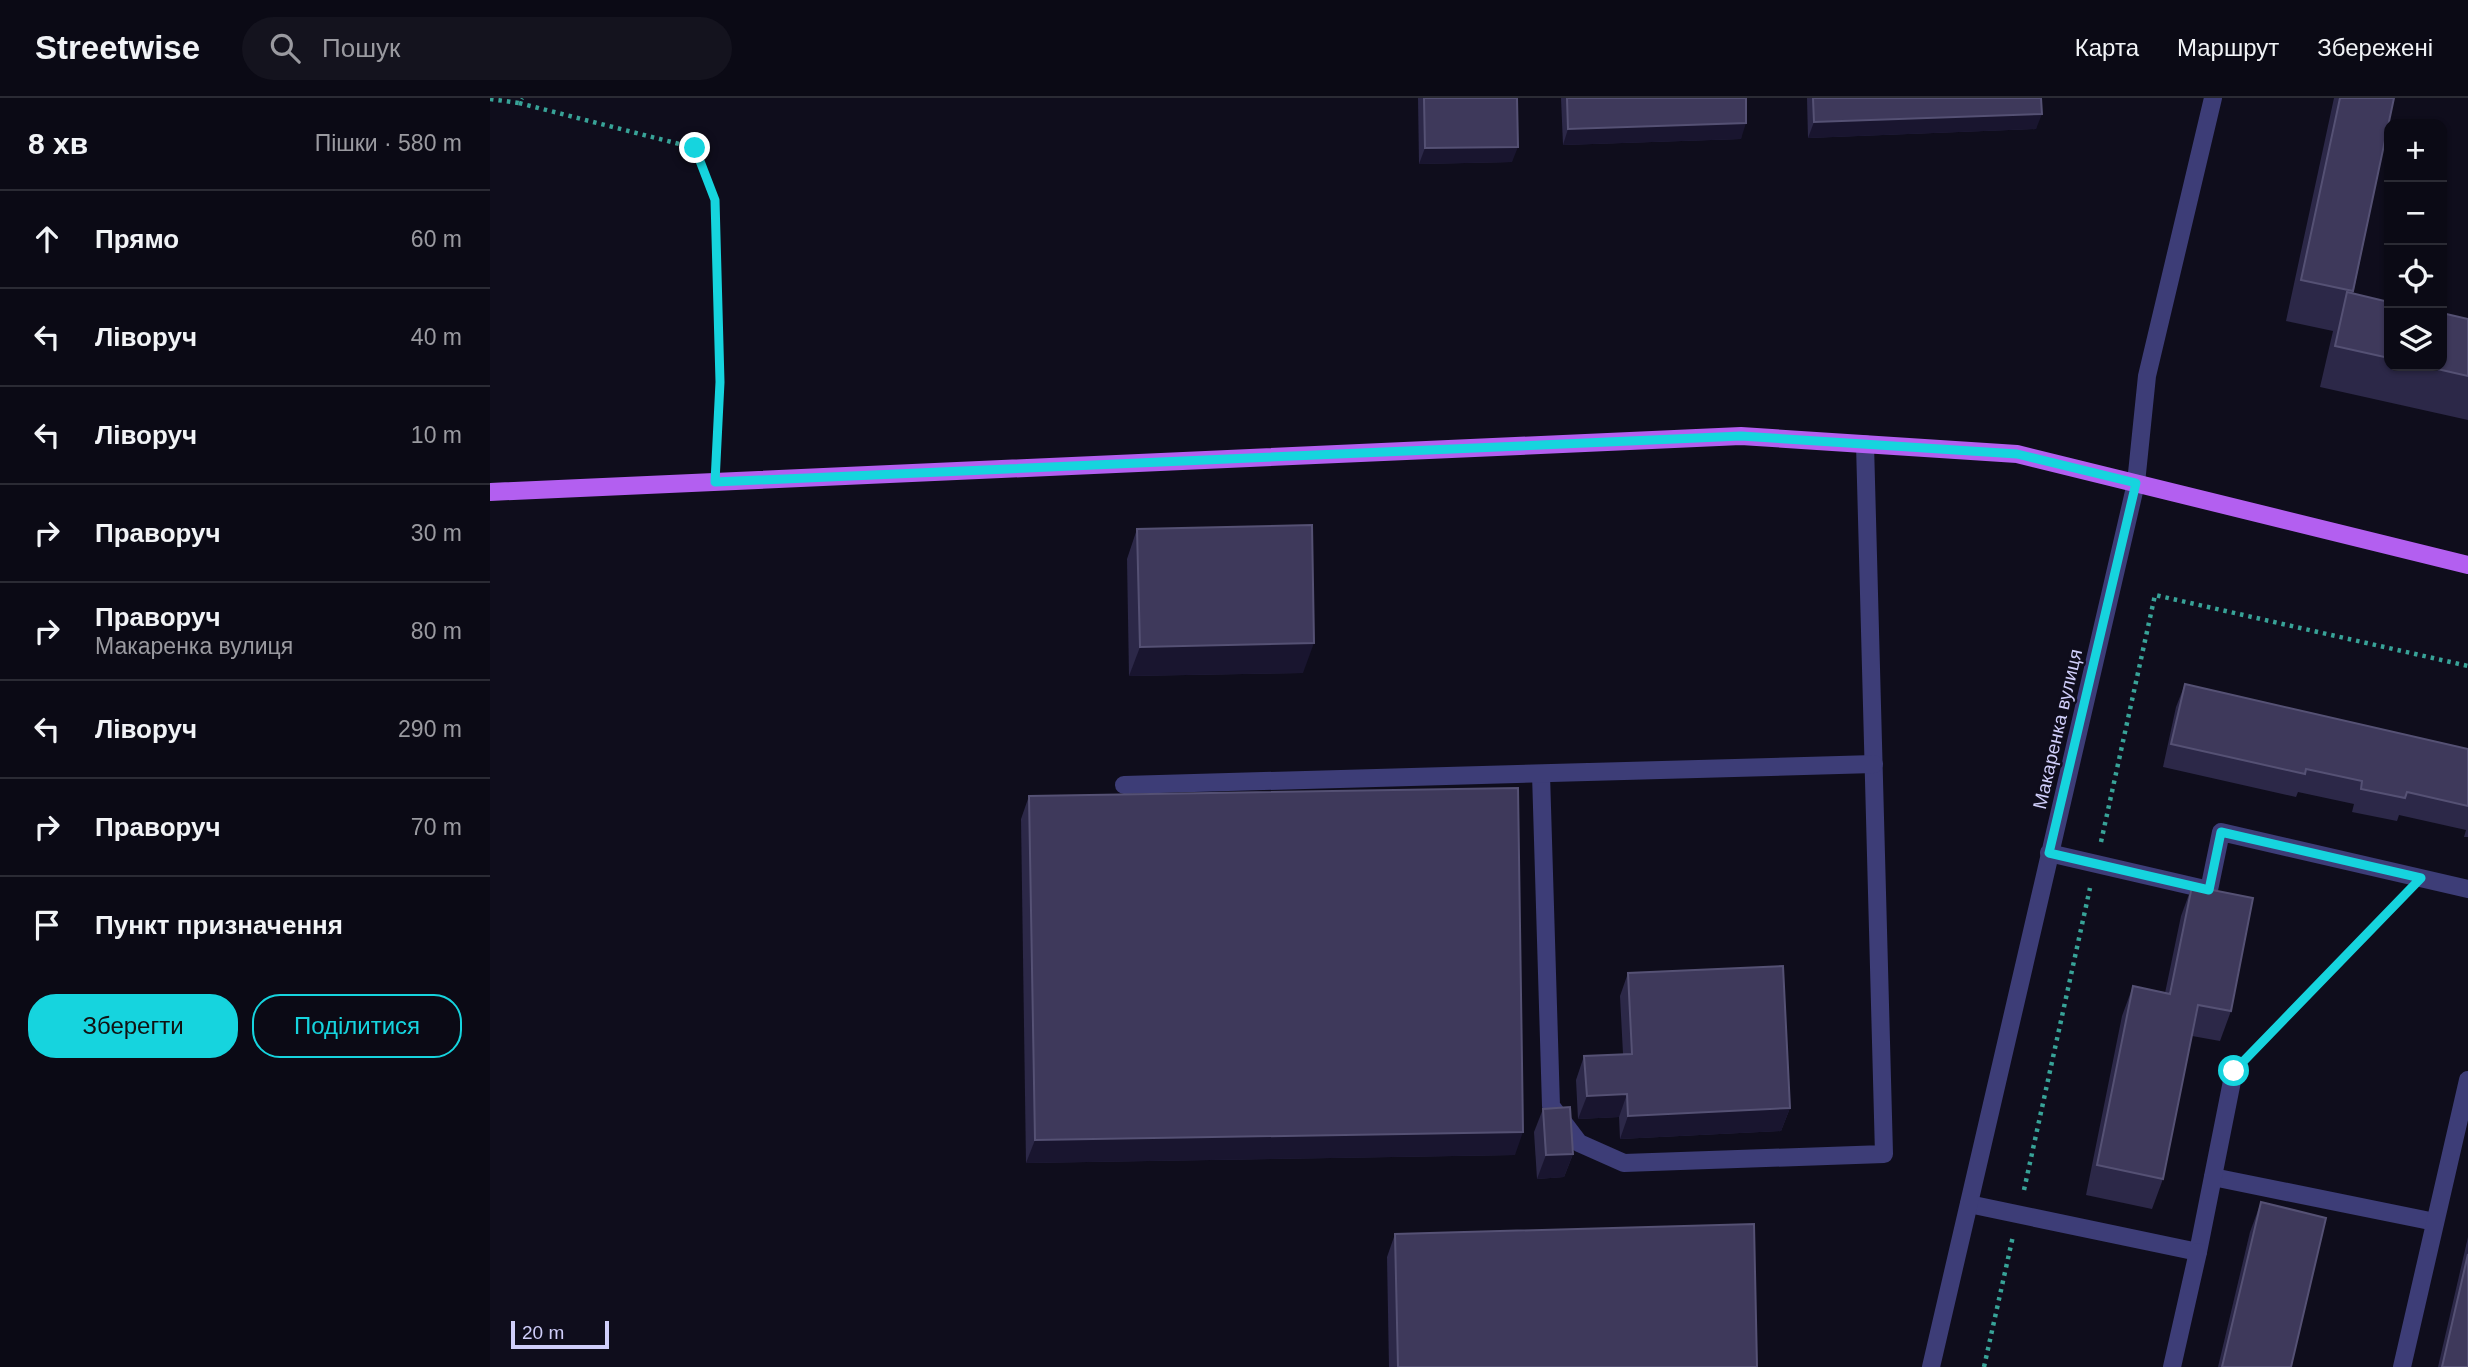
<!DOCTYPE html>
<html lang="uk">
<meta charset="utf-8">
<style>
:root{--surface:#0b0a15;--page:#14131e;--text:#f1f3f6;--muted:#9a9aa0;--line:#2b2b34;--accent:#16d4de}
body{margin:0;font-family:Arial,sans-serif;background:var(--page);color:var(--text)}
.controls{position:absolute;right:21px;top:21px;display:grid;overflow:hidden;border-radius:14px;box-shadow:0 2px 5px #0004}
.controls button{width:63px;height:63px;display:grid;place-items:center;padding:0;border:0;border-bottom:2px solid var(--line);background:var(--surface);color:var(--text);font:35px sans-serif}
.scale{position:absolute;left:21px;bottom:18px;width:98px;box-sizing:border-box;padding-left:7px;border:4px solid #d0cefa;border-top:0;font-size:19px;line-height:24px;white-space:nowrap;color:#d0cefa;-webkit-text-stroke:5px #0f0d1c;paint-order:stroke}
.stop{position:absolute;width:21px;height:21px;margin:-16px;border:5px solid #16d4de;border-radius:50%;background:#fff}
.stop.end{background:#16d4de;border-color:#fff;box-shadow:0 2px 7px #0008}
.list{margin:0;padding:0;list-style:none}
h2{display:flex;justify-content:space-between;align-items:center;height:91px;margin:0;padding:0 28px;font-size:30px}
h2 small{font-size:23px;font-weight:400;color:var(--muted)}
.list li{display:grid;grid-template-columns:46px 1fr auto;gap:21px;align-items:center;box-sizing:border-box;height:98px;padding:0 28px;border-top:2px solid var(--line)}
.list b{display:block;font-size:26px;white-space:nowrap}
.list p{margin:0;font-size:23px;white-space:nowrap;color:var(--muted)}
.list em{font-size:23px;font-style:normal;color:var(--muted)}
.actions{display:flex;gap:14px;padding:21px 28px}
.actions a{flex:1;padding:16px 0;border:2px solid var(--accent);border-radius:28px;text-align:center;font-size:24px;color:var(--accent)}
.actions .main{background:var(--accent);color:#111}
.icon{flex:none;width:38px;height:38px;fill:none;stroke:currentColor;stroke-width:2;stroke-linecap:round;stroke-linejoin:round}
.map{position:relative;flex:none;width:1978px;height:1269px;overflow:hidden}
header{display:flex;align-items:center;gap:42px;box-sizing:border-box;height:98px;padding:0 35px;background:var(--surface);border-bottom:2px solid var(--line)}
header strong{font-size:33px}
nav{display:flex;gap:38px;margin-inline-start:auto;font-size:24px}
.search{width:490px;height:63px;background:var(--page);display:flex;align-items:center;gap:18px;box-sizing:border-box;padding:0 24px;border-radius:38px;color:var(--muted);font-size:26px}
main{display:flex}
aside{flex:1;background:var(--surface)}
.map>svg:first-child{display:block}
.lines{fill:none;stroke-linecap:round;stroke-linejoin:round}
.path{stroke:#38a398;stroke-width:4.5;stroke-dasharray:3.5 5;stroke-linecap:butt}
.service{stroke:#3d3d77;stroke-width:18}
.minor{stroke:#3d3d77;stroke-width:18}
.tertiary{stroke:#3d3d77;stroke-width:18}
.primary{stroke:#b35ff0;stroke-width:18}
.wall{fill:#2c2848}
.shaded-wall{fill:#19152f}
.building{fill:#3e395b;stroke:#555174;stroke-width:2}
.route{stroke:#16d4de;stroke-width:9}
.labels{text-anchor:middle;stroke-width:5;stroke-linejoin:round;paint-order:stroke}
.street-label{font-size:19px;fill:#d0cefa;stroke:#0f0d1c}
</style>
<header>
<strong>Streetwise</strong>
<div class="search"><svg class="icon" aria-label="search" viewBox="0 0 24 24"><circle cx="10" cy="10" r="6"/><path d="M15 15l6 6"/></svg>Пошук</div>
<nav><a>Карта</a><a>Маршрут</a><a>Збережені</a></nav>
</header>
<main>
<aside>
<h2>8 хв<small>Пішки · 580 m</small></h2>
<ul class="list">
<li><svg class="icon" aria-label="ahead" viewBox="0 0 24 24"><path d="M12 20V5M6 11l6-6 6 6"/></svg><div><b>Прямо</b></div><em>60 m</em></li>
<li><svg class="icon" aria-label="left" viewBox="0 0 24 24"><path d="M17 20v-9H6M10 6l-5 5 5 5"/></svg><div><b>Ліворуч</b></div><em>40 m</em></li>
<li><svg class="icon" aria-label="left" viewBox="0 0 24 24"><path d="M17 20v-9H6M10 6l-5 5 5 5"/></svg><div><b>Ліворуч</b></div><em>10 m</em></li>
<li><svg class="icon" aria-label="right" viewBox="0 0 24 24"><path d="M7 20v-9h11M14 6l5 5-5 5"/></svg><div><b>Праворуч</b></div><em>30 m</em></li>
<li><svg class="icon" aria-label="right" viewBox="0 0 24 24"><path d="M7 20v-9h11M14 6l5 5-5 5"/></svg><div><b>Праворуч</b><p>Макаренка вулиця</p></div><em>80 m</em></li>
<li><svg class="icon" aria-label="left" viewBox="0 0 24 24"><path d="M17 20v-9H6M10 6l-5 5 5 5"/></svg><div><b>Ліворуч</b></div><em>290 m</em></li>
<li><svg class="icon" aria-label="right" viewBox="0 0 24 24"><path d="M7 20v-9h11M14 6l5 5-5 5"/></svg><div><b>Праворуч</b></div><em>70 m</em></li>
<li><svg class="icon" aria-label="arrive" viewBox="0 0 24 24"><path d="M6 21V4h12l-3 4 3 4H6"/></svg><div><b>Пункт призначення</b></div></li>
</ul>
<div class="actions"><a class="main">Зберегти</a><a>Поділитися</a></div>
</aside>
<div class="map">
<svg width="1978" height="1269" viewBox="0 0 1978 1269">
<rect width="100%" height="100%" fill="#0f0d1c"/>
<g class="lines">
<g class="path">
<path d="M0 1 29 5 32 0"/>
<path d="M29 5 205 50 224 102 230 284 226 361"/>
<path d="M1611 744 1665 497 1978 568"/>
<path d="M1761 955 1911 801"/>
<path d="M1534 1092 1600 790"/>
<path d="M1494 1269 1523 1138"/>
</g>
<g class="service">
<path d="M1051 676 1061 1008 1089 1045 1134 1065 1394 1056 1375 346"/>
<path d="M634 687 1384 666"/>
<path d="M1559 755 1719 792 1731 734 1978 791"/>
<path d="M1723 1079 1945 1124"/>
<path d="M1479 1106 1708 1154 1744 973"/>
<path d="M1682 1269 1708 1154"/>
<path d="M1912 1269 1978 982"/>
</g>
<path class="minor" d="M1441 1269 1646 385"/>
<path class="tertiary" d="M1646 385 1657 278 1723 0"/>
<path class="primary" d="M0 394 1251 338 1527 356 1978 467"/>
</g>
<g class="wall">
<path d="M928 0H1027L1022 64 929 66Z"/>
<path d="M1071 0H1256L1251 41 1073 47Z"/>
<path d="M1317 0H1551L1546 31 1318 40Z"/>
<path d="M1844 0H1904L1863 196 1899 204V268H1952L1978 221V322L1830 289 1843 233 1796 223Z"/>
<path d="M647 431 813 575 639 578 637 461Z"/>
<path d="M1695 586 1978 651V739H1974L1976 732 1909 717 1907 723 1862 714 1864 706 1808 694 1806 699 1673 669 1686 609Z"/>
<path d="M539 698 1025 1057 536 1065 531 721Z"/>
<path d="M1702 788 1741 913 1730 943 1702 938 1673 1081 1662 1111 1596 1097 1632 918 1643 888 1675 895 1691 818Z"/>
<path d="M1138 875 1300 1010 1291 1033 1130 1041 1129 1019 1088 1021 1086 982 1094 958 1133 956 1130 898Z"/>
<path d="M1053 1011 1083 1056 1074 1079 1047 1081 1044 1034Z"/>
<path d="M1771 1104 1801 1269H1728L1760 1134Z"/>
<path d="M905 1136 1267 1269H899L897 1159Z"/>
<path d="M1978 1139V1269H1948Z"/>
</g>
<g class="shaded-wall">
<path d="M1552 16 1546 31 1318 40 1324 24Z"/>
<path d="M1256 25 1251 41 1073 47 1078 31Z"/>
<path d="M1028 49 1022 64 929 66 935 50Z"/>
<path d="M824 545 813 575 639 578 650 549Z"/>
<path d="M1137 996 1129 1019 1088 1021 1097 998Z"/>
<path d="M1300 1010 1291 1033 1130 1041 1138 1018Z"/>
<path d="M1033 1034 1025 1057 536 1065 545 1042Z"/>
<path d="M1083 1056 1074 1079 1047 1081 1056 1057Z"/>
</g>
<g class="building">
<path d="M934 0H1027L1028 49 935 50Z"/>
<path d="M1077 0H1256V25L1078 31Z"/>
<path d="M1323 0H1551L1552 16 1324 24Z"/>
<path d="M1850 0H1904L1863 193 1811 182Z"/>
<path d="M1857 194 1899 204V260L1845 248Z"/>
<path d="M1952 215 1978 221V278L1934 268H1952Z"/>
<path d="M822 427 824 545 650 549 647 431Z"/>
<path d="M1695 586 1978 651V708L1917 694 1915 700 1871 691 1872 683 1816 671 1815 676 1681 646Z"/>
<path d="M1028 690 1033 1034 545 1042 539 698Z"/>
<path d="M1702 788 1763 800 1741 913 1708 907 1673 1081 1607 1067 1643 888 1680 896Z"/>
<path d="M1293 868 1300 1010 1138 1018 1137 996 1097 998 1094 958 1142 956 1138 875Z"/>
<path d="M1080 1009 1083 1056 1056 1057 1053 1011Z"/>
<path d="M1771 1104 1836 1120 1801 1269H1732Z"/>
<path d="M1264 1126 1267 1269H908L905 1136Z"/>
<path d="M1978 1156V1269H1952Z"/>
</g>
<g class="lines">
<path class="route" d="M205 50 225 102 230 284 225 384 1251 338 1527 356 1646 385 1559 755 1719 792 1731 734 1931 780 1744 973"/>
</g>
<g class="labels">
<g class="street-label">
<text transform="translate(1567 631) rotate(-77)" y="7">Макаренка вулиця</text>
</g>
</g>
</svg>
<div class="controls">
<button>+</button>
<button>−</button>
<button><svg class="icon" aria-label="locate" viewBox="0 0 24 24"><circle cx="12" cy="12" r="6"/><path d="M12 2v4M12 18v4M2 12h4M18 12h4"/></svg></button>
<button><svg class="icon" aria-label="layers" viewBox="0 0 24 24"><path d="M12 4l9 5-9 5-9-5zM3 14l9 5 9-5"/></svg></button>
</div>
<div class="scale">20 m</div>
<div class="stop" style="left:1744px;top:973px"></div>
<div class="stop end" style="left:205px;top:50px"></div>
</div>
</main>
